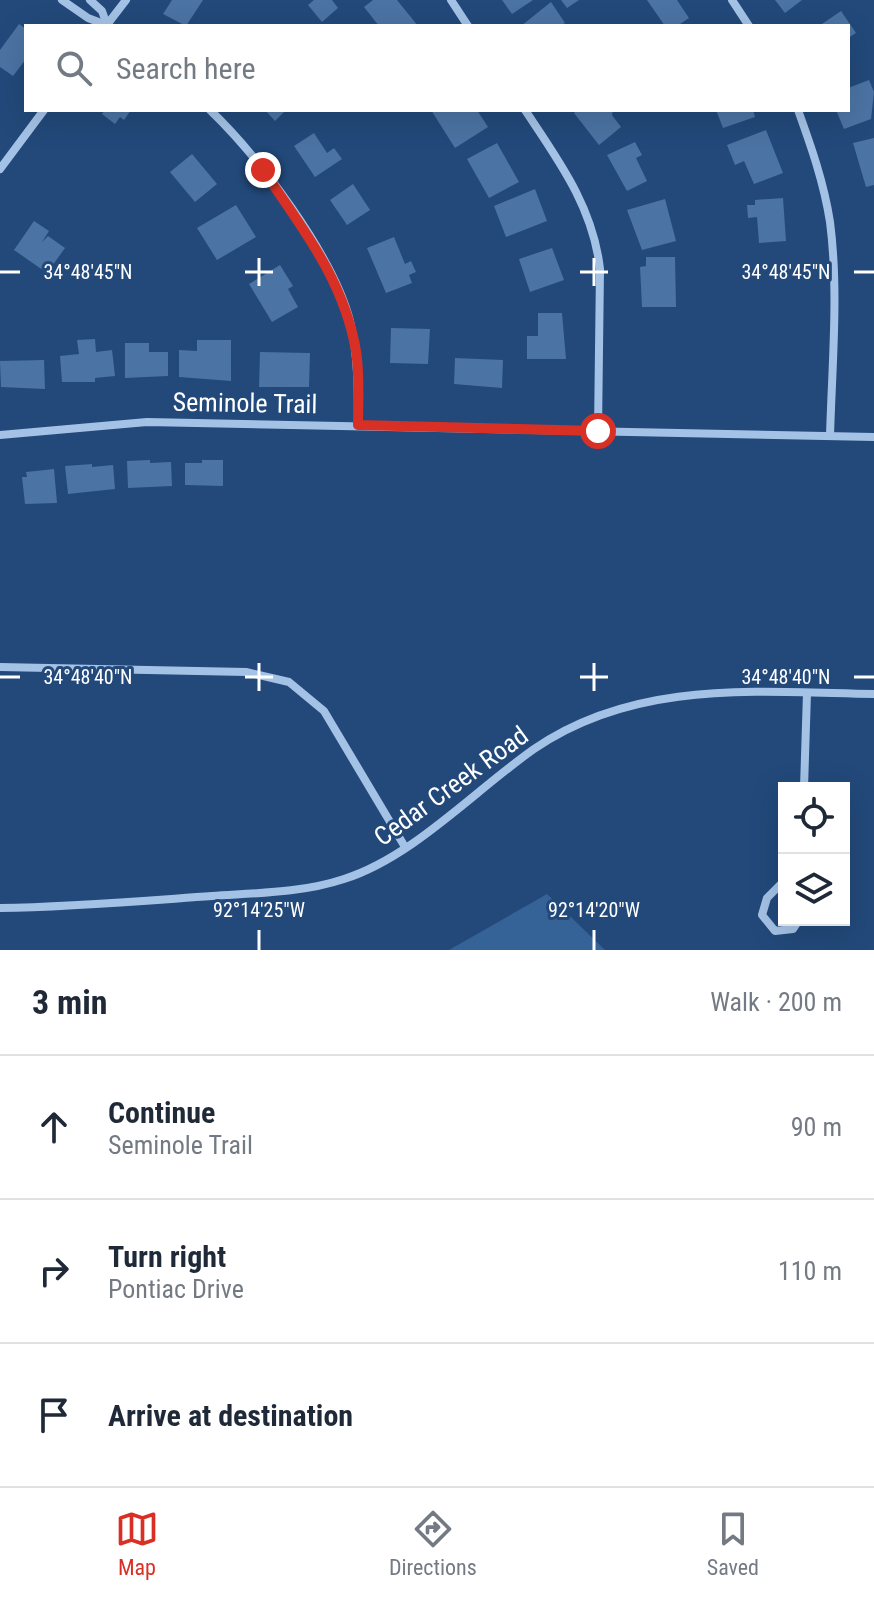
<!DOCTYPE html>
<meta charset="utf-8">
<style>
:root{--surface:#fff;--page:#f6f6f7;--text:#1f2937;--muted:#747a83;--line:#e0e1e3;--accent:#d93025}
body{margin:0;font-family:"Roboto Condensed",sans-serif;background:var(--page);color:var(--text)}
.controls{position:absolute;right:24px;bottom:24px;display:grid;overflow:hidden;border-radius:0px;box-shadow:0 8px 32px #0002}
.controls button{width:72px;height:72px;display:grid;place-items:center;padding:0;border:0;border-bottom:2px solid var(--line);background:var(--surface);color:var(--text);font:40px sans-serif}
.stop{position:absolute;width:24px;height:24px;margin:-18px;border:6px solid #d93025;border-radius:50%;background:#fff}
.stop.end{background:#d93025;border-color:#fff;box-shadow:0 2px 8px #0008}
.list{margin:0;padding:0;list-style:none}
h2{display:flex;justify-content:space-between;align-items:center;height:104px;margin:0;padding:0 32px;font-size:34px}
h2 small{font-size:26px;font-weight:400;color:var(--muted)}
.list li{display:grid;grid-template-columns:52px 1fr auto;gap:24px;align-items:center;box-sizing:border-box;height:144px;padding:0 32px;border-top:2px solid var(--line)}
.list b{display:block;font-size:30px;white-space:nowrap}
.list p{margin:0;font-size:26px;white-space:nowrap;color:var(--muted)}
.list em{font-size:26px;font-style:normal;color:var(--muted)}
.icon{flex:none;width:44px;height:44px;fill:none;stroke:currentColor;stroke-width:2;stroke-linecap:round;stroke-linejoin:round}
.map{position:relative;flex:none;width:874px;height:950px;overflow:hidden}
.search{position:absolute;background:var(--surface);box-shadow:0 8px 32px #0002;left:24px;right:24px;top:24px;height:88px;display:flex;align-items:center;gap:20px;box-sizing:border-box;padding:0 28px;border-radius:0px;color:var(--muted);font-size:30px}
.sheet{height:536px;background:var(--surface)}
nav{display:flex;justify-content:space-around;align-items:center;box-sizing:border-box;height:112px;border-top:2px solid var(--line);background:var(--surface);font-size:22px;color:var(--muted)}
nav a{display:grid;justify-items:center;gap:4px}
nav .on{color:var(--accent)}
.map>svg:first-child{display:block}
.green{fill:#356398}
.building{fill:#4b73a3}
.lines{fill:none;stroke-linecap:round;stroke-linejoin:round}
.minor{stroke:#a4c2e5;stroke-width:8}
.route{stroke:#d93025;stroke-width:10}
.ticks{fill:none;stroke:#fff;stroke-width:3}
.labels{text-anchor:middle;stroke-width:6;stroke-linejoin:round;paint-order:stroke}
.street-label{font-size:26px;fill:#fff;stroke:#22497a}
.ticks-label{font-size:20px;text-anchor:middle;fill:#fff;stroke:#22497a;stroke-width:6;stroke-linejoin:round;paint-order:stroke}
</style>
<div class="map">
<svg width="874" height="950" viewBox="0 0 874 950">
<rect width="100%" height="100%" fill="#22497a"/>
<path class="green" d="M547 894 605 950H449Z"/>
<g class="building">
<path d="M172 0H203L186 26 163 14Z"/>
<path d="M314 0H332L338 8 322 22 308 5Z"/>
<path d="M373 0H397L418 26H379L364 7Z"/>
<path d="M502 0H533L512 14Z"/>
<path d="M561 0H579L567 8Z"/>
<path d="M647 0H677L689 18 677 26H665Z"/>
<path d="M775 0H802L785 13Z"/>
<path d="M551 2 565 23 560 26H521Z"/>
<path d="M841 11 856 33 848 38V26H819Z"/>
<path d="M19 24 26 29V59L13 76 0 67V50Z"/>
<path d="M869 80 874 92 871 119 844 129 836 110H848V88Z"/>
<path d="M105 110H131L124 120 120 117 115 124 102 114Z"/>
<path d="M265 110H286L275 121Z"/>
<path d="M431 110H477L488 127 455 148Z"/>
<path d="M577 110H613L612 115 621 127 599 145 574 113Z"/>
<path d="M716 110H753L755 117 723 128Z"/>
<path d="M766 130 783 173 754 184 744 161 735 165 727 145Z"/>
<path d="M314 133 327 153 334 148 342 159 315 177 294 146Z"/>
<path d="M874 138V185L866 187 853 143Z"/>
<path d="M635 142 642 155 636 158 647 181 627 191 607 155Z"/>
<path d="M497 143 519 182 489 198 467 159Z"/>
<path d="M192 154 217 184 195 202 170 172Z"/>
<path d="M353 184 370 210 347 225 330 200Z"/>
<path d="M535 189 547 221 506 237 494 206Z"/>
<path d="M783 198 786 241 759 243 757 217 748 218 747 205H755V200Z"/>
<path d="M665 199 676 241 642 250 627 210Z"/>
<path d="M236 205 256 237 217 260 197 228Z"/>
<path d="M34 221 49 231 42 242 48 236 65 248 47 273 14 250Z"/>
<path d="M394 237 405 264 411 261 416 272 409 275 412 283 386 293 367 248Z"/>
<path d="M552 248 564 280 530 292 519 259Z"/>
<path d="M646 257H675L676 307H642L640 267 646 266Z"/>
<path d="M280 265 293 286 288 289 298 307 272 322 249 284Z"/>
<path d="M538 313H562L566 359H527V336H538Z"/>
<path d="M391 328 430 329 428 364 390 363Z"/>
<path d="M95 339 96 352 112 350 115 376 95 378V382H62L60 356 79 354 77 340Z"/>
<path d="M197 340H231V381L179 377V350L197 351Z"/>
<path d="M125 343H149V352H168V376L125 378Z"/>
<path d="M260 352 310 353 309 387H259Z"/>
<path d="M455 358 503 360 502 388 454 384Z"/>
<path d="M44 360 45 389 1 387 0 361Z"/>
<path d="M150 460V463L171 462 172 486 128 488 127 461Z"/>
<path d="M202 460H223V486L185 485V463H202Z"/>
<path d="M92 464V467L113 465 115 489 68 494 65 466Z"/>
<path d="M54 469 57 503 25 504 22 477H27L26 472Z"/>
</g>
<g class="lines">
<g class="minor">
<path d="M62 0 88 18 109 26"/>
<path d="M90 0 102 11 107 25"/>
<path d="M451 0 468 26"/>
<path d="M732 0 749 26"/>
<path d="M106 26 126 0"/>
<path d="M210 110C259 157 333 255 350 321 358 355 358 390 358 425"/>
<path d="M525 110C559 161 593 207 600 269L598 431"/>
<path d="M798 110C811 146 824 183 830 222 839 291 832 365 830 436"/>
<path d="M0 169 44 110"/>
<path d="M0 435 147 422 874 437"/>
<path d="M0 667 246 672 289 682 324 711 405 847"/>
<path d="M804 788 807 693"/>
<path d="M784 881 767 898 762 915 775 931 793 929 799 920"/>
<path d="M0 908C71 907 141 901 212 896 256 893 302 893 344 879 413 857 474 791 534 749 636 679 757 692 874 694"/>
</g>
</g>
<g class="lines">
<path class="route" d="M263 170C302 228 344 280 356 351 360 375 358 401 358 425L598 431"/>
</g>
<path class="ticks" d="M259 258V286M594 258V286M0 272H20M245 272H273M580 272H608M854 272H874M259 663V691M594 663V691M0 677H20M245 677H273M580 677H608M854 677H874M259 930V950M594 930V950"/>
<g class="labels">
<g class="street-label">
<text transform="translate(245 403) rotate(1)" y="9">Seminole Trail</text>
<text transform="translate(451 786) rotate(-36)" y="9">Cedar Creek Road</text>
</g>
</g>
<g class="ticks-label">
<text x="88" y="279">34°48'45"N</text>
<text x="786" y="279">34°48'45"N</text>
<text x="88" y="684">34°48'40"N</text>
<text x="786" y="684">34°48'40"N</text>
<text x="259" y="917">92°14'25"W</text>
<text x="594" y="917">92°14'20"W</text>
</g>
</svg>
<div class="controls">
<button><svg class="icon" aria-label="locate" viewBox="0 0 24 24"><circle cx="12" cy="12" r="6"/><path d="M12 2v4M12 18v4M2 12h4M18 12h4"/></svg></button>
<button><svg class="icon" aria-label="layers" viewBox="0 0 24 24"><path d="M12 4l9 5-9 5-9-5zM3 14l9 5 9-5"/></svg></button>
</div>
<div class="stop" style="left:598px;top:431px"></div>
<div class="stop end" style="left:263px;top:170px"></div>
<div class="search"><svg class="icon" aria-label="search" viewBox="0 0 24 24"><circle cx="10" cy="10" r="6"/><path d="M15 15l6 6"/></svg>Search here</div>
</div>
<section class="sheet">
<h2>3 min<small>Walk · 200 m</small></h2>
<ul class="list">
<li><svg class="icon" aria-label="ahead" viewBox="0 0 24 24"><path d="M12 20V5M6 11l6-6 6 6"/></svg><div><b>Continue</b><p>Seminole Trail</p></div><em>90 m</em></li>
<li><svg class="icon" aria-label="right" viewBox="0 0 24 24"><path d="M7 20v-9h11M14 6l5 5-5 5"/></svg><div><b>Turn right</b><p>Pontiac Drive</p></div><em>110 m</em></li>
<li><svg class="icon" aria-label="arrive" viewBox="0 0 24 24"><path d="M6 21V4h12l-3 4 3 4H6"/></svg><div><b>Arrive at destination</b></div></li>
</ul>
</section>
<nav>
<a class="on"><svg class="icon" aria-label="map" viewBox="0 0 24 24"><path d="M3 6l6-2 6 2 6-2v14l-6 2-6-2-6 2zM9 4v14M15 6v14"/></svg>Map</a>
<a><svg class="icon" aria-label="directions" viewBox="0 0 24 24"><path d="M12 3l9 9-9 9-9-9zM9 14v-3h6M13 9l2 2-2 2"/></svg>Directions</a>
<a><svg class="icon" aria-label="saved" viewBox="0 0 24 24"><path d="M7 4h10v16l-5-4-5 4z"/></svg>Saved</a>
</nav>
